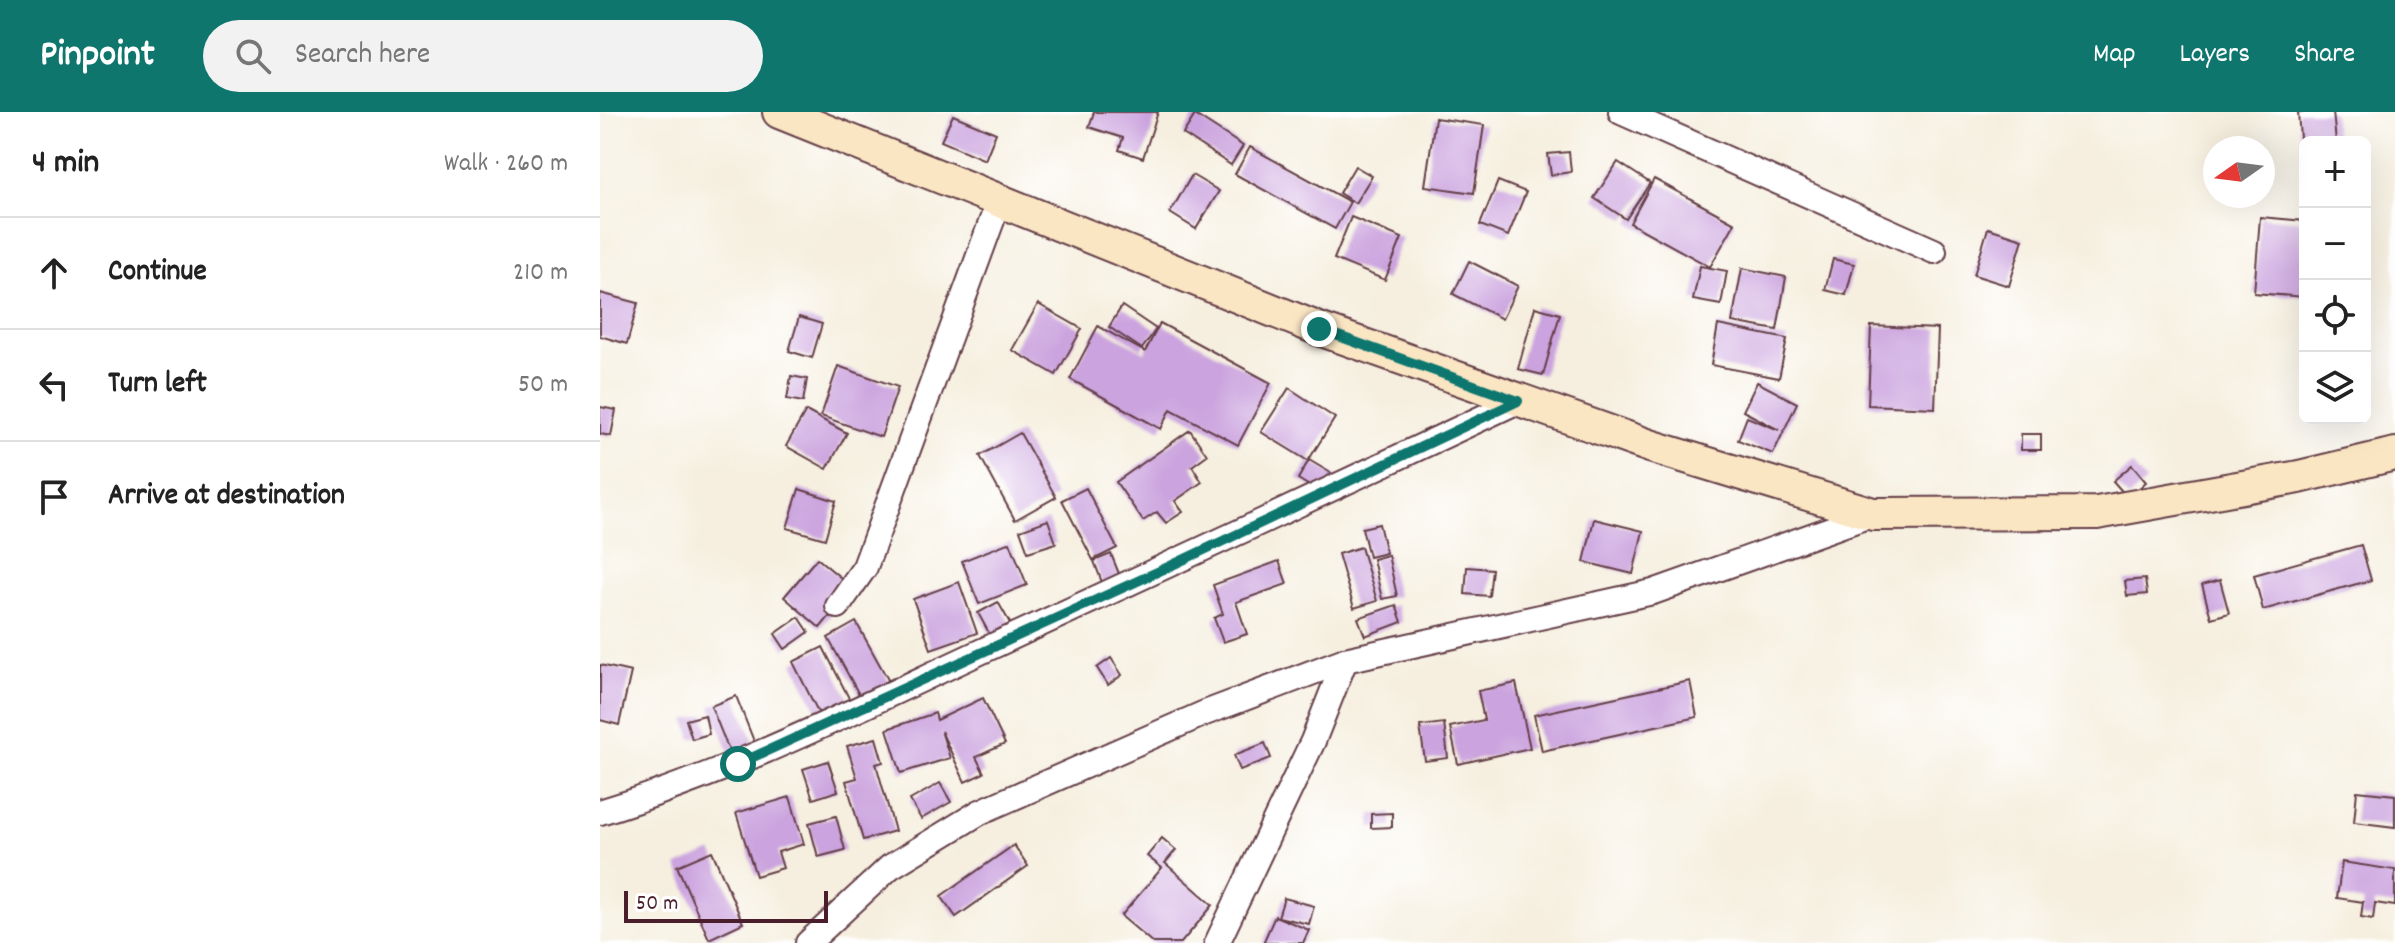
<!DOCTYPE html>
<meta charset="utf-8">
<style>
:root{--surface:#fff;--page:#f2f2f2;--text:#222;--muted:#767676;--line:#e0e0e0;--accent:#0f766e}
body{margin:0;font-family:Dekko,sans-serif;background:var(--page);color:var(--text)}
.controls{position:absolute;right:24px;top:24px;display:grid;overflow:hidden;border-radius:12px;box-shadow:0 8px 32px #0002}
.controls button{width:72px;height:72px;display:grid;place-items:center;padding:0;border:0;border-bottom:2px solid var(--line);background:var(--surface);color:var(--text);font:40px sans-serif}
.compass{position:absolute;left:1603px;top:24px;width:72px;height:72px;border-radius:50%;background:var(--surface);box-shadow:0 8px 32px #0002;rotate:256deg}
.scale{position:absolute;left:24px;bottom:20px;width:204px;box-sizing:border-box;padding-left:8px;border:4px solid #4a1f2b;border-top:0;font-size:22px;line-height:28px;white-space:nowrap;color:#4a1f2b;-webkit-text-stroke:6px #fff;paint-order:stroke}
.stop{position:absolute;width:24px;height:24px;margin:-18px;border:6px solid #0f766e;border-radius:50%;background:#fff}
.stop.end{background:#0f766e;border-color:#fff;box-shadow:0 2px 8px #0008}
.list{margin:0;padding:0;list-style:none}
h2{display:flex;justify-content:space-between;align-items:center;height:104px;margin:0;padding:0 32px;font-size:34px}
h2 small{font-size:26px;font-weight:400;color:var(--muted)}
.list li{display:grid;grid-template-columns:52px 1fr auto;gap:24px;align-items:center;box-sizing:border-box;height:112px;padding:0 32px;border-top:2px solid var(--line)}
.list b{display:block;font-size:30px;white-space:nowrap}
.list em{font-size:26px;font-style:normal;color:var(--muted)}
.icon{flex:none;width:44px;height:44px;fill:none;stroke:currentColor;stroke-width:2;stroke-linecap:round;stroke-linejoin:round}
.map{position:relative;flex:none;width:1795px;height:831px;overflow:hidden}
header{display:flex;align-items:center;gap:48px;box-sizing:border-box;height:112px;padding:0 40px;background:var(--accent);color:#fff}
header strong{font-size:38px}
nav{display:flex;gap:44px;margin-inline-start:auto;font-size:28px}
.search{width:560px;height:72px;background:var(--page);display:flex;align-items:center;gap:20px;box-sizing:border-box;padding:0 28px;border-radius:44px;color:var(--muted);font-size:30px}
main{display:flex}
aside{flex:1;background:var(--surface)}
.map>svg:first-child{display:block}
.building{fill:#cba3de}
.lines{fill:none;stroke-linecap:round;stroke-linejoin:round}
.street-casing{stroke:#643e46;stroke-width:28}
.secondary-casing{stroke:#643e46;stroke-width:36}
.street{stroke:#fff;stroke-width:24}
.secondary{stroke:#fbe6c4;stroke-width:32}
.route{stroke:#0f766e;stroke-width:10}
</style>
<header>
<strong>Pinpoint</strong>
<div class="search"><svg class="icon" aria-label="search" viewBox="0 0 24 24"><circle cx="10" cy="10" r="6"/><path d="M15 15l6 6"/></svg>Search here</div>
<nav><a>Map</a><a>Layers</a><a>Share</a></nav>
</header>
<main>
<aside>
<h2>4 min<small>Walk · 260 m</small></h2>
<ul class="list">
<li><svg class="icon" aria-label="ahead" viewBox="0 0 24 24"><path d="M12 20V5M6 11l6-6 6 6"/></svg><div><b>Continue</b></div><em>210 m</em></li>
<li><svg class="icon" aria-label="left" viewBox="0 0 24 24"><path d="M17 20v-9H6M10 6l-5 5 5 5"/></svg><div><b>Turn left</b></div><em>50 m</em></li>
<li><svg class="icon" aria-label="arrive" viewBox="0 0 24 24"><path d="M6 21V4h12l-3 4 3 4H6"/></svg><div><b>Arrive at destination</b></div></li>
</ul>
</aside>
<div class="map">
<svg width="1795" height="831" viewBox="0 0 1795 831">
<rect width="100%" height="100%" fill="#fff"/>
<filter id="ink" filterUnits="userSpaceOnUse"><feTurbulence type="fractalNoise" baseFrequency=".0125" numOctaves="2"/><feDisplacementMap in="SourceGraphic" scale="16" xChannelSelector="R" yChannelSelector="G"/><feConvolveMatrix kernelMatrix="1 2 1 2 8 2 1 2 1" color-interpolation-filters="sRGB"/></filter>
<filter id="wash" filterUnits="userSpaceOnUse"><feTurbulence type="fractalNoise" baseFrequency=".006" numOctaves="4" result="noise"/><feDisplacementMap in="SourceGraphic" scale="32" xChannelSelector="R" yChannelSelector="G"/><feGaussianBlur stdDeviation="1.8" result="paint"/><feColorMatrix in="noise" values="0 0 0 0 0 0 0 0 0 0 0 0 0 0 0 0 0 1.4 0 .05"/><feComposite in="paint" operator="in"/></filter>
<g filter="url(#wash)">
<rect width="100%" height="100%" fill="#f6efdf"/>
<g id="blocks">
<g class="building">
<path d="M494 0H558L543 46 519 38 523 26 489 15Z"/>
<path d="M1698 0H1733L1736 30H1705V65H1703Z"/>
<path d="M353 3 396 21 385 48 341 29Z"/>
<path d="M595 3 643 34 631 53 583 22Z"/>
<path d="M835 6 884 13 874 81 825 74Z"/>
<path d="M650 35 750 90 735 117 635 62Z"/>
<path d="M969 40 971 60 951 63 948 42Z"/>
<path d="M1018 50 1050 71 1026 107 994 86Z"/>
<path d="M755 54 772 64 755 91 739 81Z"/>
<path d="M592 63 619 79 596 117 570 101Z"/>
<path d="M1054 67 1135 111 1110 155 1030 111Z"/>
<path d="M898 69 926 80 908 124 880 113Z"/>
<path d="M751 105 802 126 785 168 734 147Z"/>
<path d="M1660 105 1705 109V185L1654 181Z"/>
<path d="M1388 116 1423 127 1409 174 1374 163Z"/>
<path d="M1233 147 1254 152 1246 183 1225 178Z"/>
<path d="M869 149 918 174 902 207 853 182Z"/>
<path d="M1100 154 1127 159 1121 193 1093 188Z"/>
<path d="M1142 156 1186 165 1177 218 1132 210Z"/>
<path d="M0 181 38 191 27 232 0 224Z"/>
<path d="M438 192 482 217 456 263 412 238Z"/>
<path d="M522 194 556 217 542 237 509 215Z"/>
<path d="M935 195 960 202 943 263 918 257Z"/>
<path d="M199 205 222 212 212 246 189 239Z"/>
<path d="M560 211 671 271 638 333 571 297 561 317 470 267 498 214 545 240Z"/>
<path d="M1118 213 1187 227 1179 266 1111 253Z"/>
<path d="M1271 214 1338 217 1335 296 1268 293Z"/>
<path d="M238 254 298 275 281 325 221 304Z"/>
<path d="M191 264 207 267 203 290 187 287Z"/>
<path d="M1157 270 1197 291 1173 342 1138 328 1147 305 1179 318 1143 299Z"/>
<path d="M689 276 735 306 708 349 661 320Z"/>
<path d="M0 295 16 298 11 324 0 322Z"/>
<path d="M206 299 247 321 227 357 186 334Z"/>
<path d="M590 318 607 343 592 354 602 370 575 389 583 400 566 411 557 400 543 409 516 370Z"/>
<path d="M420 321 456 385 415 408 380 344Z"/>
<rect x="1421" y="322" width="20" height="16"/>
<path d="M709 348 741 367 729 386 698 367Z"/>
<path d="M1532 353 1546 370 1528 386 1513 369Z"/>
<path d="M486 376 517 436 493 448 462 388Z"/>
<path d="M199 377 236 389 225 427 187 416Z"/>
<path d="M994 407 1043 419 1033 462 984 450Z"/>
<path d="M448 408 456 431 428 440 420 418Z"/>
<path d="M779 412 786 441 769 445 762 416Z"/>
<path d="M410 430 427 473 379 492 362 449Z"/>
<path d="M1761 433 1771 468 1663 498 1654 463Z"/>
<path d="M761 435 777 489 754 496 738 442Z"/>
<path d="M511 442 524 474 506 481 494 449Z"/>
<path d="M788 443 797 484 782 487 773 447Z"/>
<path d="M217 446 253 476 220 516 184 485Z"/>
<path d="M679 449 687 472 636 490 647 522 623 530 614 506 623 502 613 473Z"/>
<path d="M867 455 892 457 889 484 865 482Z"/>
<path d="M1545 467 1547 482 1527 484 1525 469Z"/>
<path d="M1620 468 1629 501 1611 506 1602 473Z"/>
<path d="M359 470 377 521 331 537 313 487Z"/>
<path d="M398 490 415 520 395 532 378 501Z"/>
<path d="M796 493 802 510 765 524 758 506Z"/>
<path d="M199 505 209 520 185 537 175 522Z"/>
<path d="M256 510 291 573 262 588 228 526Z"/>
<path d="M223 535 255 598 225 614 193 550Z"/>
<path d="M511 546 522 563 508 573 497 556Z"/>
<path d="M0 553 31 560 19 613 0 608Z"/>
<path d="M1090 569 1097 605 942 639 934 603Z"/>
<path d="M916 571 930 636 858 652 850 615 884 608 878 579Z"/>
<path d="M136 584 161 647 136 656 111 594Z"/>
<path d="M383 586 405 632 376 645 384 661 365 670 341 619 350 646 301 661 287 617 335 601 337 608Z"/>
<path d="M105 603 109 622 92 627 86 608Z"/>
<path d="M844 611 848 646 825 649 820 614Z"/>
<path d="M276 626 283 650 276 652 295 719 263 728 246 669 257 666 247 634Z"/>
<path d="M665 631 671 646 640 658 634 643Z"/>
<path d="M228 649 238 679 213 687 203 657Z"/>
<path d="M340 671 351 690 321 707 310 688Z"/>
<path d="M1757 679 1795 683V715L1754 710Z"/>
<path d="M190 685 204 732 178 740 183 756 156 764 136 701Z"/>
<path d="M792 701V715L771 716V702Z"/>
<path d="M236 704 245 738 218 745 209 711Z"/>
<path d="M562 726 576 738 565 751 613 793 581 831H553L521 804 562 756 547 744Z"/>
<path d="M414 733 428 754 356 805 341 784Z"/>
<path d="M112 739 143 811 109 827 77 754Z"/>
<path d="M1742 750 1795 758V794L1775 791 1773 807 1761 805 1763 790 1737 786Z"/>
<path d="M684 786 714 794 709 812 678 805Z"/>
<path d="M675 804 709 818 703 831H663Z"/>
</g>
</g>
</g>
<g filter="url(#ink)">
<use href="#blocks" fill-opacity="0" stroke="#643e46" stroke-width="2"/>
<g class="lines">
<g class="street-casing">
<g id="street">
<path d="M1021 0 1334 139"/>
<path d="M238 494 265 455 399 89"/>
<path d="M0 700C132 660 255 598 380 540 560 457 739 374 918 289"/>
<path d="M208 831 290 755 380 700 605 601 745 548 1053 480 1273 402"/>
<path d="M617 831 713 629 745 548"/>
</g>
</g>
<g class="secondary-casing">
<path id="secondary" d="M179 0 719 217 1050 334 1273 402 1497 401 1699 365 1795 342"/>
</g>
<use href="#street" class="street"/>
<use href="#secondary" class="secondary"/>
</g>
</g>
<g class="lines" filter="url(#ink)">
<path class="route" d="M138 652 566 456 918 289 719 217"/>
</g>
</svg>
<div class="controls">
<button>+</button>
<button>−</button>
<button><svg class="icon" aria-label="locate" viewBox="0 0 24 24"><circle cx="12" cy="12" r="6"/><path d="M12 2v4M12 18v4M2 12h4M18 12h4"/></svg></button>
<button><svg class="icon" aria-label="layers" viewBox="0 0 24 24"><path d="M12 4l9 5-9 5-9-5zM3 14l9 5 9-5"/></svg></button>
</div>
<svg class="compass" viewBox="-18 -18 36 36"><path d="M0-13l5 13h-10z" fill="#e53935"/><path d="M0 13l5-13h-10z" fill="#767676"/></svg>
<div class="scale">50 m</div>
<div class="stop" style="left:138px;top:652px"></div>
<div class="stop end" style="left:719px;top:217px"></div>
</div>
</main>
